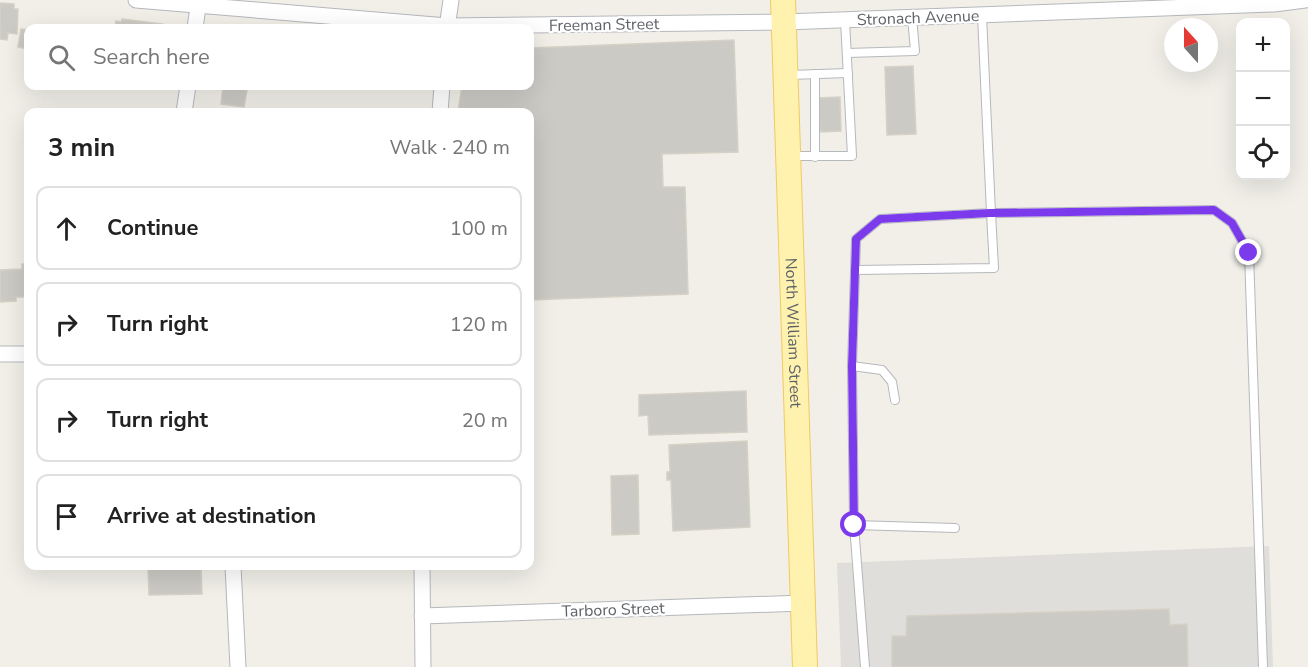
<!DOCTYPE html>
<meta charset="utf-8">
<style>
:root{--surface:#fff;--page:#f2f2f2;--text:#222;--muted:#767676;--line:#e0e0e0}
body{margin:0;font-family:"Nunito Sans",sans-serif;background:var(--page);color:var(--text)}
.controls{position:absolute;right:18px;top:18px;display:grid;overflow:hidden;border-radius:12px;box-shadow:0 6px 24px #0002}
.controls button{width:54px;height:54px;display:grid;place-items:center;padding:0;border:0;border-bottom:2px solid var(--line);background:var(--surface);color:var(--text);font:30px sans-serif}
.compass{position:absolute;left:1164px;top:18px;width:54px;height:54px;border-radius:50%;background:var(--surface);box-shadow:0 6px 24px #0002;rotate:339deg}
.stop{position:absolute;width:18px;height:18px;margin:-14px;border:4px solid #7c3aed;border-radius:50%;background:#fff}
.stop.end{background:#7c3aed;border-color:#fff;box-shadow:0 2px 6px #0008}
.list{margin:0;padding:0;list-style:none}
h2{display:flex;justify-content:space-between;align-items:center;height:78px;margin:0;padding:0 24px;font-size:26px}
h2 small{font-size:20px;font-weight:400;color:var(--muted)}
.list li{display:grid;grid-template-columns:39px 1fr auto;gap:18px;align-items:center;box-sizing:border-box;height:84px;margin:0 12px 12px;padding:0 12px;border:2px solid var(--line);border-radius:12px}
.list b{display:block;font-size:22px;white-space:nowrap}
.list em{font-size:20px;font-style:normal;color:var(--muted)}
.icon{flex:none;width:33px;height:33px;fill:none;stroke:currentColor;stroke-width:2;stroke-linecap:round;stroke-linejoin:round}
.map{position:relative;flex:none;width:1308px;height:667px;overflow:hidden}
.search{position:absolute;background:var(--surface);box-shadow:0 6px 24px #0002;left:24px;top:24px;width:510px;height:66px;display:flex;align-items:center;gap:15px;box-sizing:border-box;padding:0 21px;border-radius:12px;color:var(--muted);font-size:22px}
.panel{position:absolute;background:var(--surface);box-shadow:0 6px 24px #0002;left:24px;top:108px;width:510px;height:462px;border-radius:12px}
.map>svg:first-child{display:block}
.industrial{fill:#e0deda}
.building{fill:#cccac5;stroke:#d6d1c6;stroke-width:1.5}
.lines{fill:none;stroke-linecap:round;stroke-linejoin:round}
.service-casing{stroke:#b5b8bc;stroke-width:10}
.minor-casing{stroke:#b5b8bc;stroke-width:17}
.primary-casing{stroke:#f2c960;stroke-width:26}
.service{stroke:#fff;stroke-width:8}
.minor{stroke:#fff;stroke-width:15}
.primary{stroke:#fff2af;stroke-width:24}
.route{stroke:#7c3aed;stroke-width:8}
.labels{text-anchor:middle;stroke-width:4.5;stroke-linejoin:round;paint-order:stroke}
.street-label{font-size:16px;fill:#5f6368;stroke:#fff}
</style>
<div class="map">
<svg width="1308" height="667" viewBox="0 0 1308 667">
<rect width="100%" height="100%" fill="#f1efe8"/>
<path class="industrial" d="M1269 546 1273 667H841L837 563Z"/>
<g class="building">
<path d="M0 3 14 4V9H18L17 34 8 33 7 40 0 39Z"/>
<path d="M122 19 163 24 162 26 169 27 168 28H115L116 21 121 22Z"/>
<path d="M21 29 28 30V49L18 47Z"/>
<path d="M734 40 738 152 662 154 663 187H685L688 294 530 300V112H458L462 86H530V48Z"/>
<path d="M913 66 916 134 887 135 885 67Z"/>
<path d="M223 87 247 90 244 107 221 104Z"/>
<path d="M840 97 841 131 820 132 818 98Z"/>
<path d="M22 264H27L28 297H16V301L0 302V270L22 269Z"/>
<path d="M746 391 747 432 649 435 648 415 639 416V395Z"/>
<path d="M747 441 750 527 673 531 671 480H667V472H670L669 445Z"/>
<path d="M638 475 639 534 612 535 611 476Z"/>
<path d="M148 566H196V569H201L202 594 149 595Z"/>
<path d="M1169 609 1170 625 1187 624 1188 667H892V636H906L907 616Z"/>
</g>
<g class="lines">
<g class="service-casing">
<g id="service">
<path d="M847 53 915 51 912 17"/>
<path d="M815 74V157"/>
<path d="M790 75 848 73"/>
<path d="M792 156H852L845 20"/>
<path d="M856 270 994 268 991 213 1214 210 1232 223 1249 253 1263 667"/>
<path d="M852 366 882 370 892 382 895 400"/>
<path d="M854 525 955 528"/>
<path d="M865 667 854 525 852 366 856 239 880 219 991 213 982 15"/>
</g>
</g>
<g class="minor-casing">
<g id="minor">
<path d="M136 0 447 26 784 22 1274 4 1305 0"/>
<path d="M195 28 199 0"/>
<path d="M447 28 451 0"/>
<path d="M184 112 188 86"/>
<path d="M440 112 442 86"/>
<path d="M0 354H28"/>
<path d="M233 566 238 667"/>
<path d="M422 566 423 667"/>
<path d="M422 616 803 603"/>
</g>
</g>
<g class="primary-casing">
<g id="primary">
<path id="s1" d="M783 0 805 667"/>
</g>
</g>
<use href="#service" class="service"/>
<use href="#minor" class="minor"/>
<use href="#primary" class="primary"/>
</g>
<g class="lines">
<path class="route" d="M854 525 852 366 856 239 880 219 990 213 1214 210 1232 223 1249 253"/>
</g>
<g class="labels">
<g class="street-label">
<text transform="translate(918 17) rotate(-2)" y="6">Stronach Avenue</text>
<text transform="translate(604 24) rotate(-1)" y="6">Freeman Street</text>
<text dy="6" stroke="none"><textPath href="#s1" startOffset="333">North William Street</textPath></text>
<text transform="translate(613 609) rotate(-2)" y="6">Tarboro Street</text>
</g>
</g>
</svg>
<div class="controls">
<button>+</button>
<button>−</button>
<button><svg class="icon" aria-label="locate" viewBox="0 0 24 24"><circle cx="12" cy="12" r="6"/><path d="M12 2v4M12 18v4M2 12h4M18 12h4"/></svg></button>
</div>
<svg class="compass" viewBox="-18 -18 36 36"><path d="M0-13l5 13h-10z" fill="#e53935"/><path d="M0 13l5-13h-10z" fill="#767676"/></svg>
<div class="stop" style="left:854px;top:525px"></div>
<div class="stop end" style="left:1249px;top:253px"></div>
<div class="search"><svg class="icon" aria-label="search" viewBox="0 0 24 24"><circle cx="10" cy="10" r="6"/><path d="M15 15l6 6"/></svg>Search here</div>
<section class="panel">
<h2>3 min<small>Walk · 240 m</small></h2>
<ul class="list">
<li><svg class="icon" aria-label="ahead" viewBox="0 0 24 24"><path d="M12 20V5M6 11l6-6 6 6"/></svg><div><b>Continue</b></div><em>100 m</em></li>
<li><svg class="icon" aria-label="right" viewBox="0 0 24 24"><path d="M7 20v-9h11M14 6l5 5-5 5"/></svg><div><b>Turn right</b></div><em>120 m</em></li>
<li><svg class="icon" aria-label="right" viewBox="0 0 24 24"><path d="M7 20v-9h11M14 6l5 5-5 5"/></svg><div><b>Turn right</b></div><em>20 m</em></li>
<li><svg class="icon" aria-label="arrive" viewBox="0 0 24 24"><path d="M6 21V4h12l-3 4 3 4H6"/></svg><div><b>Arrive at destination</b></div></li>
</ul>
</section>
</div>
